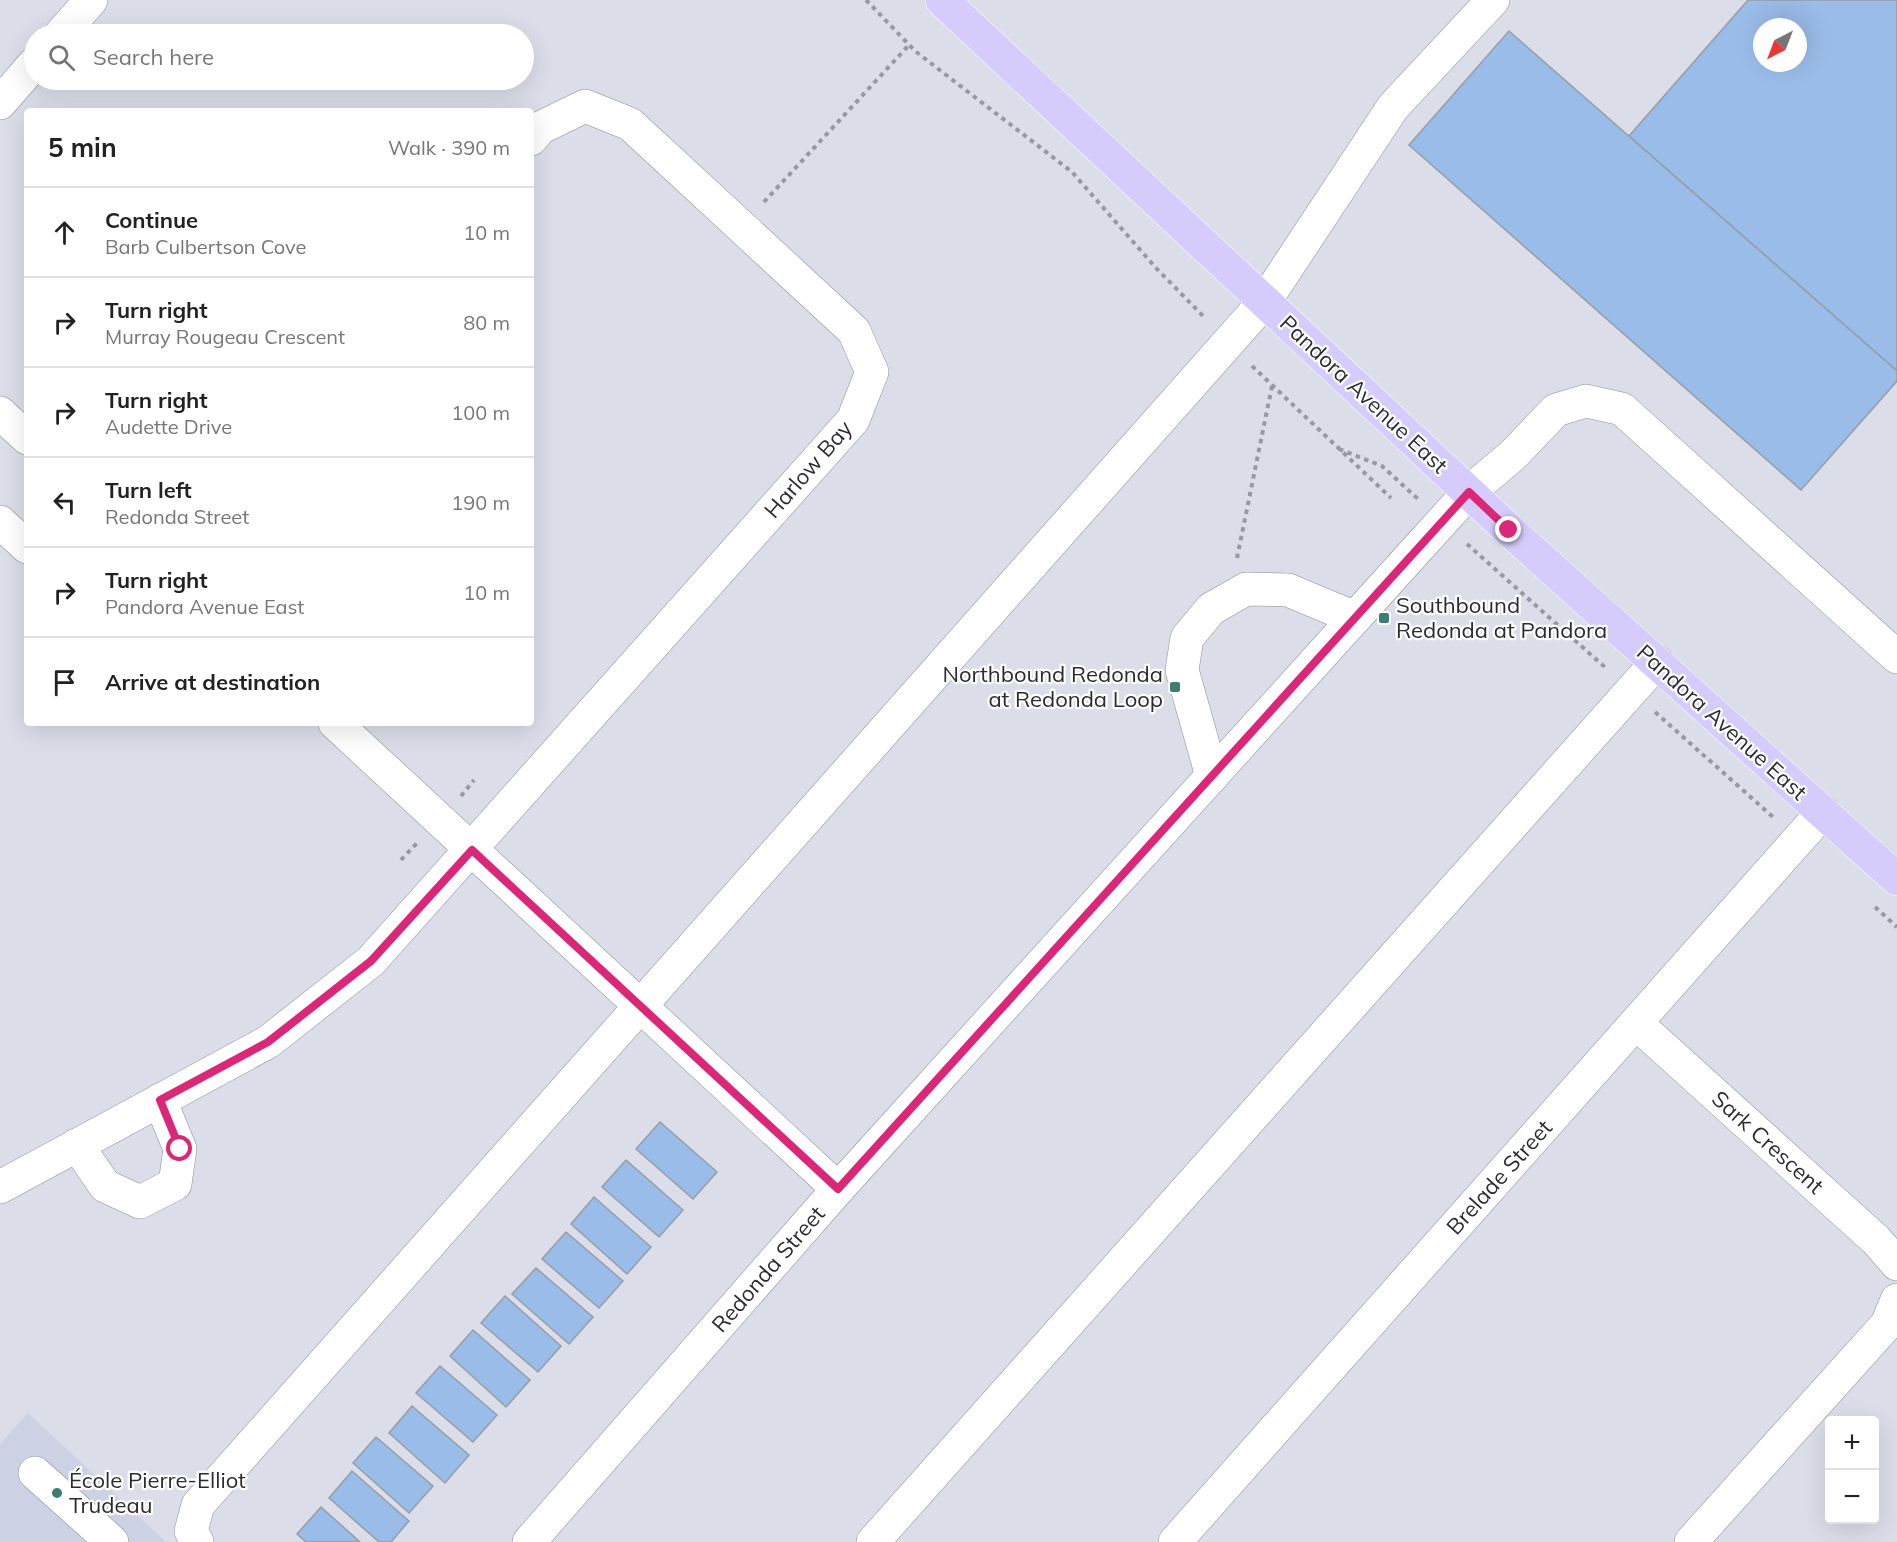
<!DOCTYPE html>
<meta charset="utf-8">
<style>
:root{--surface:#fff;--page:#f2f2f2;--text:#222;--muted:#767676;--line:#e0e0e0}
body{margin:0;font-family:Mulish,sans-serif;background:var(--page);color:var(--text)}
.controls{position:absolute;right:18px;bottom:18px;display:grid;overflow:hidden;border-radius:6px;box-shadow:0 6px 24px #0002}
.controls button{width:54px;height:54px;display:grid;place-items:center;padding:0;border:0;border-bottom:2px solid var(--line);background:var(--surface);color:var(--text);font:30px sans-serif}
.compass{position:absolute;left:1753px;top:18px;width:54px;height:54px;border-radius:50%;background:var(--surface);box-shadow:0 6px 24px #0002;rotate:222deg}
.stop{position:absolute;width:18px;height:18px;margin:-14px;border:4px solid #db2777;border-radius:50%;background:#fff}
.stop.end{background:#db2777;border-color:#fff;box-shadow:0 2px 6px #0008}
.list{margin:0;padding:0;list-style:none}
h2{display:flex;justify-content:space-between;align-items:center;height:78px;margin:0;padding:0 24px;font-size:26px}
h2 small{font-size:20px;font-weight:400;color:var(--muted)}
.list li{display:grid;grid-template-columns:39px 1fr auto;gap:18px;align-items:center;box-sizing:border-box;height:90px;padding:0 24px;border-top:2px solid var(--line)}
.list b{display:block;font-size:22px;white-space:nowrap}
.list p{margin:0;font-size:20px;white-space:nowrap;color:var(--muted)}
.list em{font-size:20px;font-style:normal;color:var(--muted)}
.icon{flex:none;width:33px;height:33px;fill:none;stroke:currentColor;stroke-width:2;stroke-linecap:round;stroke-linejoin:round}
.map{position:relative;flex:none;width:1897px;height:1542px;overflow:hidden}
.search{position:absolute;background:var(--surface);box-shadow:0 6px 24px #0002;left:24px;top:24px;width:510px;height:66px;display:flex;align-items:center;gap:15px;box-sizing:border-box;padding:0 21px;border-radius:33px;color:var(--muted);font-size:22px}
.panel{position:absolute;background:var(--surface);box-shadow:0 6px 24px #0002;left:24px;top:108px;width:510px;height:618px;border-radius:6px}
.map>svg:first-child{display:block}
.built{fill:#ccd1e3}
.building{fill:#9abce8;stroke:#969da6;stroke-width:1.5;fill-rule:evenodd}
.lines{fill:none;stroke-linecap:round;stroke-linejoin:round}
.minor-casing{stroke:#8b8e98;stroke-width:34}
.major-casing{stroke:#fff;stroke-width:34}
.path{stroke:#9799a1;stroke-width:4;stroke-dasharray:4.5 4.5;stroke-linecap:butt}
.minor{stroke:#fff;stroke-width:33}
.major{stroke:#d6ccfb;stroke-width:33}
.route{stroke:#db2777;stroke-width:8}
.poi-dot{fill:#3c7f72;stroke:#fff;stroke-width:2}
.labels{text-anchor:middle;stroke-width:4.5;stroke-linejoin:round;paint-order:stroke}
.street-label{font-size:22px;fill:#2b2c30;stroke:#fff}
.poi-label{font-size:22px;fill:#2b2c30;stroke:#fff;text-anchor:start}
</style>
<div class="map">
<svg width="1897" height="1542" viewBox="0 0 1897 1542">
<rect width="100%" height="100%" fill="#dbdee9"/>
<path class="built" d="M28 1413 166 1542H0V1444Z"/>
<g class="building">
<path d="M1748 0H1897V371L1629 136ZM1762 27H1798V63H1762Z"/>
<path d="M1509 31 1897 371V381L1801 490 1409 145Z"/>
<path d="M660 1122 717 1172 693 1199 636 1149Z"/>
<path d="M626 1160 683 1210 659 1237 602 1187Z"/>
<path d="M594 1197 651 1247 627 1274 571 1224Z"/>
<path d="M566 1232 623 1281 599 1308 542 1259Z"/>
<path d="M536 1268 593 1317 569 1344 512 1294Z"/>
<path d="M505 1296 561 1346 538 1372 481 1323Z"/>
<path d="M473 1330 530 1380 506 1407 450 1356Z"/>
<path d="M440 1366 497 1415 473 1442 416 1393Z"/>
<path d="M412 1406 469 1455 445 1483 389 1433Z"/>
<path d="M376 1437 433 1486 409 1513 353 1463Z"/>
<path d="M352 1471 409 1521 391 1542H379L329 1498Z"/>
<path d="M321 1507 360 1542H306L297 1534Z"/>
</g>
<g class="lines">
<g class="minor-casing">
<g id="minor">
<path d="M61 34 91 0"/>
<path d="M0 103 34 64"/>
<path d="M0 413 27 438"/>
<path d="M0 522 27 547"/>
<path d="M335 723 838 1189"/>
<path d="M1212 776 1182 670 1187 638 1211 609 1246 589 1288 590 1355 618"/>
<path d="M1636 1023 1876 1240 1897 1264"/>
<path d="M77 1145 105 1186 140 1202 175 1184 180 1149 160 1100"/>
<path d="M0 1187 268 1042 371 961 853 420 872 372 854 331 630 124 585 106 540 128 531 139"/>
<path d="M35 1473 112 1542"/>
<path d="M197 1542 191 1531 198 1505 1265 301 1393 107 1493 0"/>
<path d="M529 1542 838 1189 1420 546 1469 492 1513 455 1556 410 1586 401 1622 409 1897 657"/>
<path d="M873 1542 1657 662"/>
<path d="M1175 1542 1823 812"/>
<path d="M1691 1542 1887 1324 1897 1300"/>
</g>
</g>
<g class="major-casing">
<path id="major" d="M942 0 1509 530 1897 879"/>
</g>
<g class="path">
<path d="M866 0 915 51 1072 172 1156 268 1205 318"/>
<path d="M764 202 909 45"/>
<path d="M1252 366 1391 498"/>
<path d="M1339 449 1382 466 1418 499"/>
<path d="M1467 544 1607 669"/>
<path d="M1237 558 1272 386"/>
<path d="M1655 712 1773 817"/>
<path d="M461 796 474 780"/>
<path d="M401 860 417 843"/>
<path d="M1875 907 1897 927"/>
</g>
<use href="#minor" class="minor"/>
<use href="#major" class="major"/>
</g>
<g class="lines">
<path class="route" d="M180 1149 160 1100 268 1042 371 961 472 850 838 1189 1469 492 1509 530"/>
</g>
<g class="poi-dot">
<rect x="1378" y="612" width="12" height="12" rx="3"/>
<rect x="1169" y="681" width="12" height="12" rx="3"/>
<circle cx="57" cy="1493" r="6"/>
</g>
<g class="labels">
<g class="street-label">
<text transform="translate(1364 394) rotate(43)" y="8">Pandora Avenue East</text>
<text transform="translate(808 469) rotate(-49)" y="8">Harlow Bay</text>
<text transform="translate(1722 722) rotate(42)" y="8">Pandora Avenue East</text>
<text transform="translate(1768 1142) rotate(42)" y="8">Sark Crescent</text>
<text transform="translate(1499 1177) rotate(-48)" y="8">Brelade Street</text>
<text transform="translate(768 1269) rotate(-49)" y="8">Redonda Street</text>
</g>
<g class="poi-label">
<text x="1396" y="613">Southbound<tspan x="1396" dy="25">Redonda at Pandora</tspan></text>
<text x="1163" y="682" text-anchor="end">Northbound Redonda<tspan x="1163" dy="25">at Redonda Loop</tspan></text>
<text x="69" y="1488">École Pierre-Elliot<tspan x="69" dy="25">Trudeau</tspan></text>
</g>
</g>
</svg>
<div class="controls">
<button>+</button>
<button>−</button>
</div>
<svg class="compass" viewBox="-18 -18 36 36"><path d="M0-13l5 13h-10z" fill="#e53935"/><path d="M0 13l5-13h-10z" fill="#767676"/></svg>
<div class="stop" style="left:180px;top:1149px"></div>
<div class="stop end" style="left:1509px;top:530px"></div>
<div class="search"><svg class="icon" aria-label="search" viewBox="0 0 24 24"><circle cx="10" cy="10" r="6"/><path d="M15 15l6 6"/></svg>Search here</div>
<section class="panel">
<h2>5 min<small>Walk · 390 m</small></h2>
<ul class="list">
<li><svg class="icon" aria-label="ahead" viewBox="0 0 24 24"><path d="M12 20V5M6 11l6-6 6 6"/></svg><div><b>Continue</b><p>Barb Culbertson Cove</p></div><em>10 m</em></li>
<li><svg class="icon" aria-label="right" viewBox="0 0 24 24"><path d="M7 20v-9h11M14 6l5 5-5 5"/></svg><div><b>Turn right</b><p>Murray Rougeau Crescent</p></div><em>80 m</em></li>
<li><svg class="icon" aria-label="right" viewBox="0 0 24 24"><path d="M7 20v-9h11M14 6l5 5-5 5"/></svg><div><b>Turn right</b><p>Audette Drive</p></div><em>100 m</em></li>
<li><svg class="icon" aria-label="left" viewBox="0 0 24 24"><path d="M17 20v-9H6M10 6l-5 5 5 5"/></svg><div><b>Turn left</b><p>Redonda Street</p></div><em>190 m</em></li>
<li><svg class="icon" aria-label="right" viewBox="0 0 24 24"><path d="M7 20v-9h11M14 6l5 5-5 5"/></svg><div><b>Turn right</b><p>Pandora Avenue East</p></div><em>10 m</em></li>
<li><svg class="icon" aria-label="arrive" viewBox="0 0 24 24"><path d="M6 21V4h12l-3 4 3 4H6"/></svg><div><b>Arrive at destination</b></div></li>
</ul>
</section>
</div>
